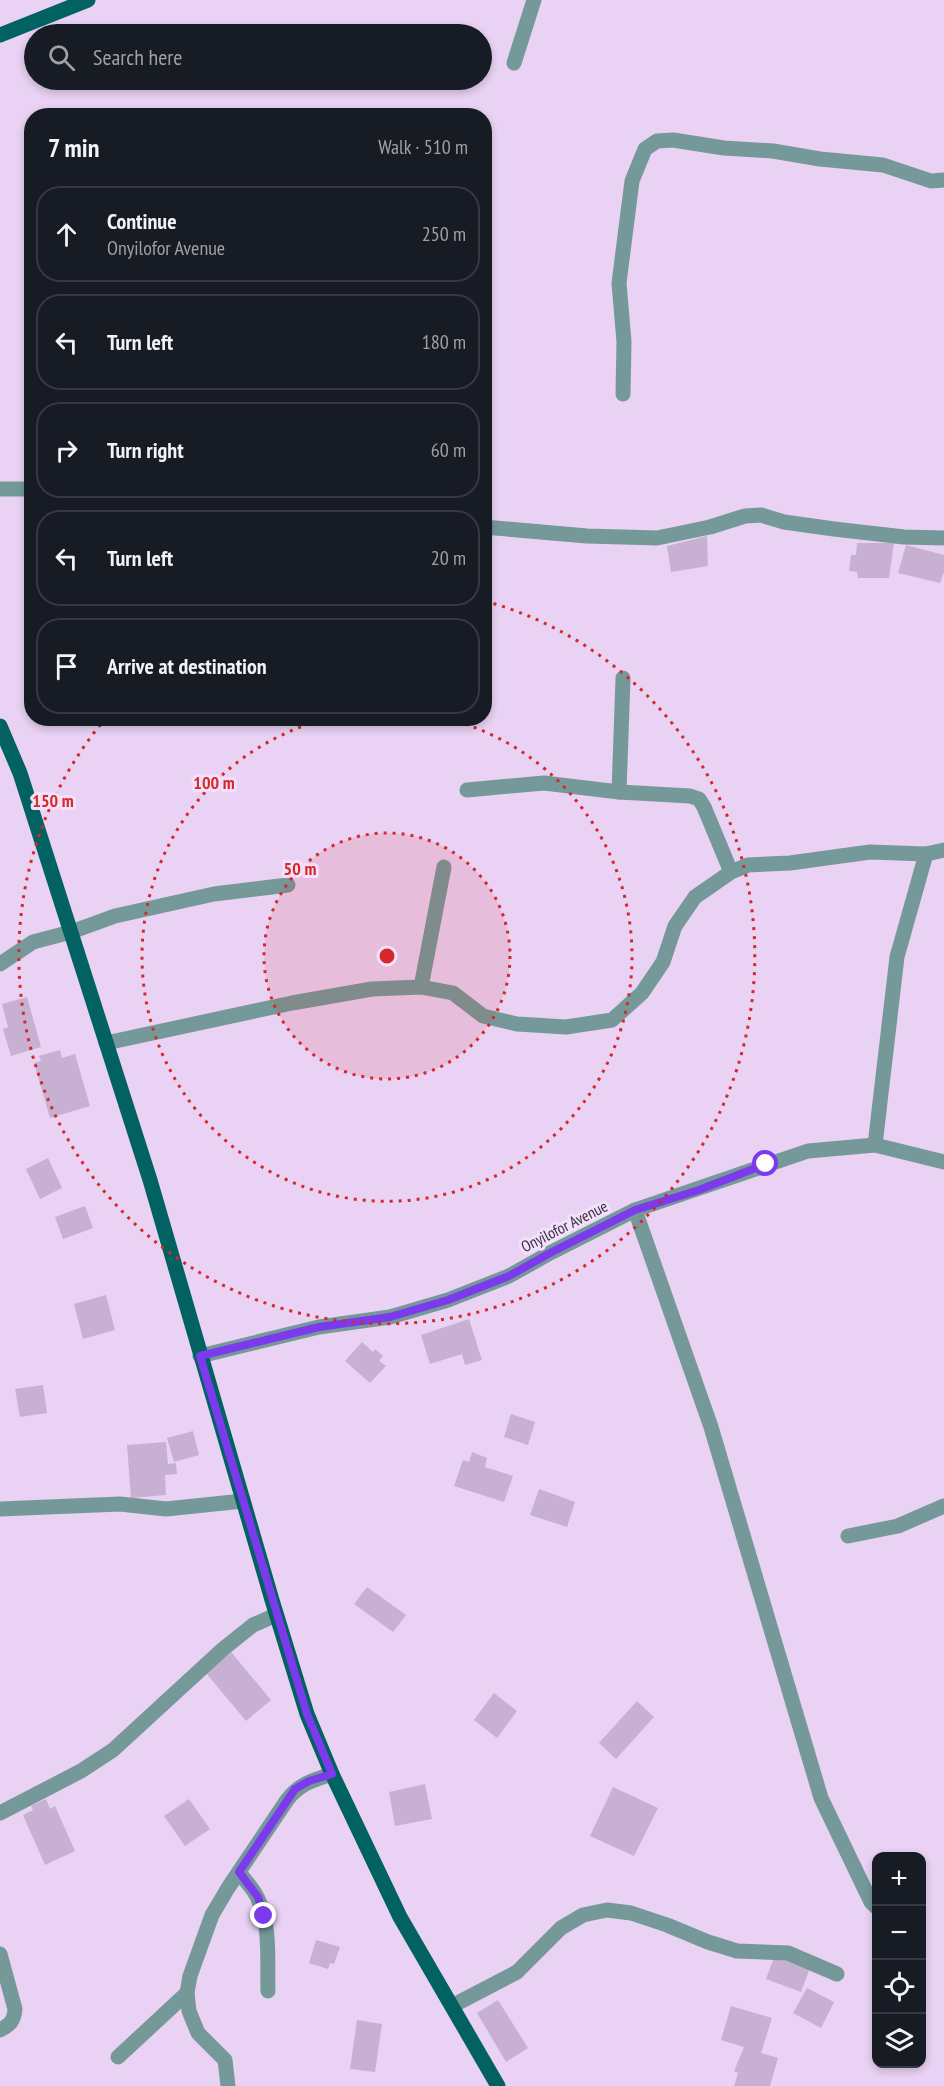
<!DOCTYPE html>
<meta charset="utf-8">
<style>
:root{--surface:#171b24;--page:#20242c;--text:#f1f3f6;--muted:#9ea1a6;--line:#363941}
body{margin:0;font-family:"PT Sans Narrow",sans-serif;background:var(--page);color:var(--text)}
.controls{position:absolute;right:18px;bottom:18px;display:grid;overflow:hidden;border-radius:12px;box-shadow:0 3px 9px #0003}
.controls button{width:54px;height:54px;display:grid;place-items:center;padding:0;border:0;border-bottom:2px solid var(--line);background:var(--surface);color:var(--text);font:30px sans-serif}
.stop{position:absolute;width:18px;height:18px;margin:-14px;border:4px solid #7c3aed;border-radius:50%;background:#fff}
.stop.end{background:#7c3aed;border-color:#fff;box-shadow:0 2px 6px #0008}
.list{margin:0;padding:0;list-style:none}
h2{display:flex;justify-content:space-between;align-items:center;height:78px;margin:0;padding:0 24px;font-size:26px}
h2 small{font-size:20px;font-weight:400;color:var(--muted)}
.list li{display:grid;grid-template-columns:39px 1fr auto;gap:18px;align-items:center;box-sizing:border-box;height:96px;margin:0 12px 12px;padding:0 12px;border:2px solid var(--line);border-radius:24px}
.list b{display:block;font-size:22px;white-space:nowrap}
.list p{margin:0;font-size:20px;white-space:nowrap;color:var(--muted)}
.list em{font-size:20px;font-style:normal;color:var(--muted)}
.icon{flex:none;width:33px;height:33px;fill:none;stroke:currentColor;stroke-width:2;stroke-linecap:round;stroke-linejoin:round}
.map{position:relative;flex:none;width:944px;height:2086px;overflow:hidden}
.search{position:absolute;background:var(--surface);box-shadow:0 3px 9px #0003;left:24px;top:24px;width:468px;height:66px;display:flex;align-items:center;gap:15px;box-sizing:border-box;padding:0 21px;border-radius:33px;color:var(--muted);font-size:22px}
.panel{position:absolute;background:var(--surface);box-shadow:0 3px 9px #0003;left:24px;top:108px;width:468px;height:618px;border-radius:24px}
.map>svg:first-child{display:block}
.building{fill:#c7b0d1}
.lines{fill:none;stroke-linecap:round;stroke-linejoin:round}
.minor{stroke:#759999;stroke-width:15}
.major{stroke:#026161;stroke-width:15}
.route{stroke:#7c3aed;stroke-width:8}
.ring{fill:none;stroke:#d62828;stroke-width:3;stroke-dasharray:3 6}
.labels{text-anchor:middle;stroke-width:6;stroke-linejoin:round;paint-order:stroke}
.street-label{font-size:16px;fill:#382f3d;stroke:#f3e1fc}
.centre{fill:#d62828;stroke:#f3e1fc;stroke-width:3}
.ring-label{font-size:18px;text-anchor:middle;font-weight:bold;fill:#d62828;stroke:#f3e1fc;stroke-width:6;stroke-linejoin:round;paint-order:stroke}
</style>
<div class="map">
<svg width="944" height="2086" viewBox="0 0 944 2086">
<rect width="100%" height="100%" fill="#e9d2f4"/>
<g class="building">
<path d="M707 536 708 566 671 572 667 546Z"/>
<path d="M857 543H894L889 578H858L857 572 849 571 851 555H856Z"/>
<path d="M906 545 944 555V572L940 583 898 573Z"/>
<path d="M27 997 41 1047 11 1056 3 1029 8 1027 2 1004Z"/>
<path d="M60 1050 62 1058 75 1054 90 1106 50 1118 34 1063 41 1061 39 1056Z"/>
<path d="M48 1158 62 1188 40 1199 26 1169Z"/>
<path d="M85 1206 93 1228 63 1239 55 1217Z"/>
<path d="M106 1295 115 1330 83 1339 74 1304Z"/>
<path d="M469 1319 482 1360 465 1365 462 1354 430 1364 421 1335Z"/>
<path d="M362 1342 373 1352 375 1349 383 1356 379 1361 386 1366 370 1383 345 1361Z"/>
<path d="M43 1385 47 1413 20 1417 15 1389Z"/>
<path d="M511 1414 535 1422 528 1445 504 1437Z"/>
<path d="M193 1431 199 1455 174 1462 167 1438Z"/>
<path d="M166 1442 168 1464 176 1463 177 1474 165 1475 166 1495 131 1498 127 1445Z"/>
<path d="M472 1452 487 1458 485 1467 513 1476 504 1502 454 1486 463 1460 469 1462Z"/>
<path d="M539 1489 575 1502 567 1527 530 1515Z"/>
<path d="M367 1587 406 1615 393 1632 354 1604Z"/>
<path d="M231 1652 271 1700 246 1721 206 1673Z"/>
<path d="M494 1693 517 1711 497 1738 474 1720Z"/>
<path d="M637 1701 654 1717 616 1759 599 1743Z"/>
<path d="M425 1784 432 1819 395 1826 389 1792Z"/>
<path d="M613 1787 658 1808 634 1856 590 1836Z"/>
<path d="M46 1799 50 1809 55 1806 75 1851 45 1865 23 1815 33 1810 31 1806Z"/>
<path d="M189 1799 210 1829 185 1846 164 1816Z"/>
<path d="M316 1940 340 1947 334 1964 330 1963 328 1969 309 1963Z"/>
<path d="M775 1955 810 1968 801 1992 766 1979Z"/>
<path d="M807 1988 834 2002 821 2028 793 2013Z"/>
<path d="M498 2000 528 2048 506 2062 477 2013Z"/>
<path d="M731 2006 772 2018 761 2053 778 2058 770 2086H734L738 2073 734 2071 744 2047 721 2040Z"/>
<path d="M357 2020 382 2024 375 2072 350 2069Z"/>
</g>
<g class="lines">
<g class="minor">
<path d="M514 63 534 0"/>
<path d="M623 394 624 342 619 283 632 181 645 149 657 141 673 140 724 148 773 151 820 159 883 165 931 181 944 180"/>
<path d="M0 489H32"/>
<path d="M484 527 587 536 657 538 710 527 745 516 761 515 784 522 834 529 904 537 944 538"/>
<path d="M467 790 544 783 619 792 690 796 699 799 704 807 731 872"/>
<path d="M619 792 623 678"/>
<path d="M0 964 33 942 71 932 115 916 214 894 288 885"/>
<path d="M421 987 444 867"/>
<path d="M106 1043 292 1003 372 989 421 987 453 993 483 1016 517 1024 566 1027 612 1020 642 993 663 962 675 926 695 897 731 872 748 865 790 863 870 852 926 854 944 850"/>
<path d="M875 1145 897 957 926 854"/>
<path d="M635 1210 711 1427 821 1798 871 1902 876 1907"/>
<path d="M200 1356 319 1327 390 1317 448 1300 509 1276 550 1253 635 1210 808 1151 875 1145 944 1162"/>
<path d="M0 1509 120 1504 166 1509 243 1501"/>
<path d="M848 1536 898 1526 944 1506"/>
<path d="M0 1813 81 1771 113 1750 223 1649 253 1625 276 1615"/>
<path d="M239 1872C245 1881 254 1889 258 1899 271 1927 267 1961 268 1991"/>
<path d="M0 1954 15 2009C14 2021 10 2025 0 2030"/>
<path d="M452 2006 517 1972 561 1928 583 1915 607 1910 631 1913 667 1925 708 1942 737 1951 788 1953 837 1974"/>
<path d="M118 2057 187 1993"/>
<path d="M228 2086 225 2060 198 2033 189 2011 187 1993 190 1976 212 1915 228 1888 287 1800C299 1784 313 1780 332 1774"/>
</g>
<g class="major">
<path d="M0 35 88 0"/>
<path d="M0 726 20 773 150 1180 272 1600 307 1714 332 1774 400 1917 498 2086"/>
</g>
</g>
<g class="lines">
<path class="route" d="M264 1916 258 1897 239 1872 295 1789 309 1781 332 1774 307 1714 200 1356 319 1327 390 1317 448 1300 509 1276 550 1253 635 1210 699 1190 766 1164"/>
</g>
<circle cx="387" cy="956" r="123" fill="#d62828" fill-opacity=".12"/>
<g class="ring">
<circle cx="387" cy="956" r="123"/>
<path d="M448 719A245 245 0 1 1 326 719"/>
<path d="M485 601A368 368 0 1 1 105 719"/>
</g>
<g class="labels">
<g class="street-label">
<text transform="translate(564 1226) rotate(-27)" y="6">Onyilofor Avenue</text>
</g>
</g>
<circle cx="387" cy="956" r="9" class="centre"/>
<g class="ring-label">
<text x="214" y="789">100 m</text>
<text x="53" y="807">150 m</text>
<text x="300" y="875">50 m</text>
</g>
</svg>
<div class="controls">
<button>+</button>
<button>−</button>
<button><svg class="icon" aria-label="locate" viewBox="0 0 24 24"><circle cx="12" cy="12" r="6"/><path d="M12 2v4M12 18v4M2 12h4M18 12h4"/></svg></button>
<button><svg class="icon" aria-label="layers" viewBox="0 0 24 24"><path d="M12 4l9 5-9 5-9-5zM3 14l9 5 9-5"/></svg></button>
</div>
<div class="stop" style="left:766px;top:1164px"></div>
<div class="stop end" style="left:264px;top:1916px"></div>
<div class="search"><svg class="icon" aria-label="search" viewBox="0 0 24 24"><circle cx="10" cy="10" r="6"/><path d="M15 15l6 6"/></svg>Search here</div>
<section class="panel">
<h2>7 min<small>Walk · 510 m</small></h2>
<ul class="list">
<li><svg class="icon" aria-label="ahead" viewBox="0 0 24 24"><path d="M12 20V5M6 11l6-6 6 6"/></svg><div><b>Continue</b><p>Onyilofor Avenue</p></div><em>250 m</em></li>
<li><svg class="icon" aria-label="left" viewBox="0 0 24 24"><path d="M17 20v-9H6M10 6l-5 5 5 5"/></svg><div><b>Turn left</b></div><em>180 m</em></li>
<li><svg class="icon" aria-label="right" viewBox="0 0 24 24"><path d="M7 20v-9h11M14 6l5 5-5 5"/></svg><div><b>Turn right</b></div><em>60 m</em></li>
<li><svg class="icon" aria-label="left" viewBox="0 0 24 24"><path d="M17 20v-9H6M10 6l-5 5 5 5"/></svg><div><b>Turn left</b></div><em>20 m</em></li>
<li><svg class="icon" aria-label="arrive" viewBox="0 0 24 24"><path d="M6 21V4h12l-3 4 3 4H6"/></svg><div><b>Arrive at destination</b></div></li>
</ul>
</section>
</div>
